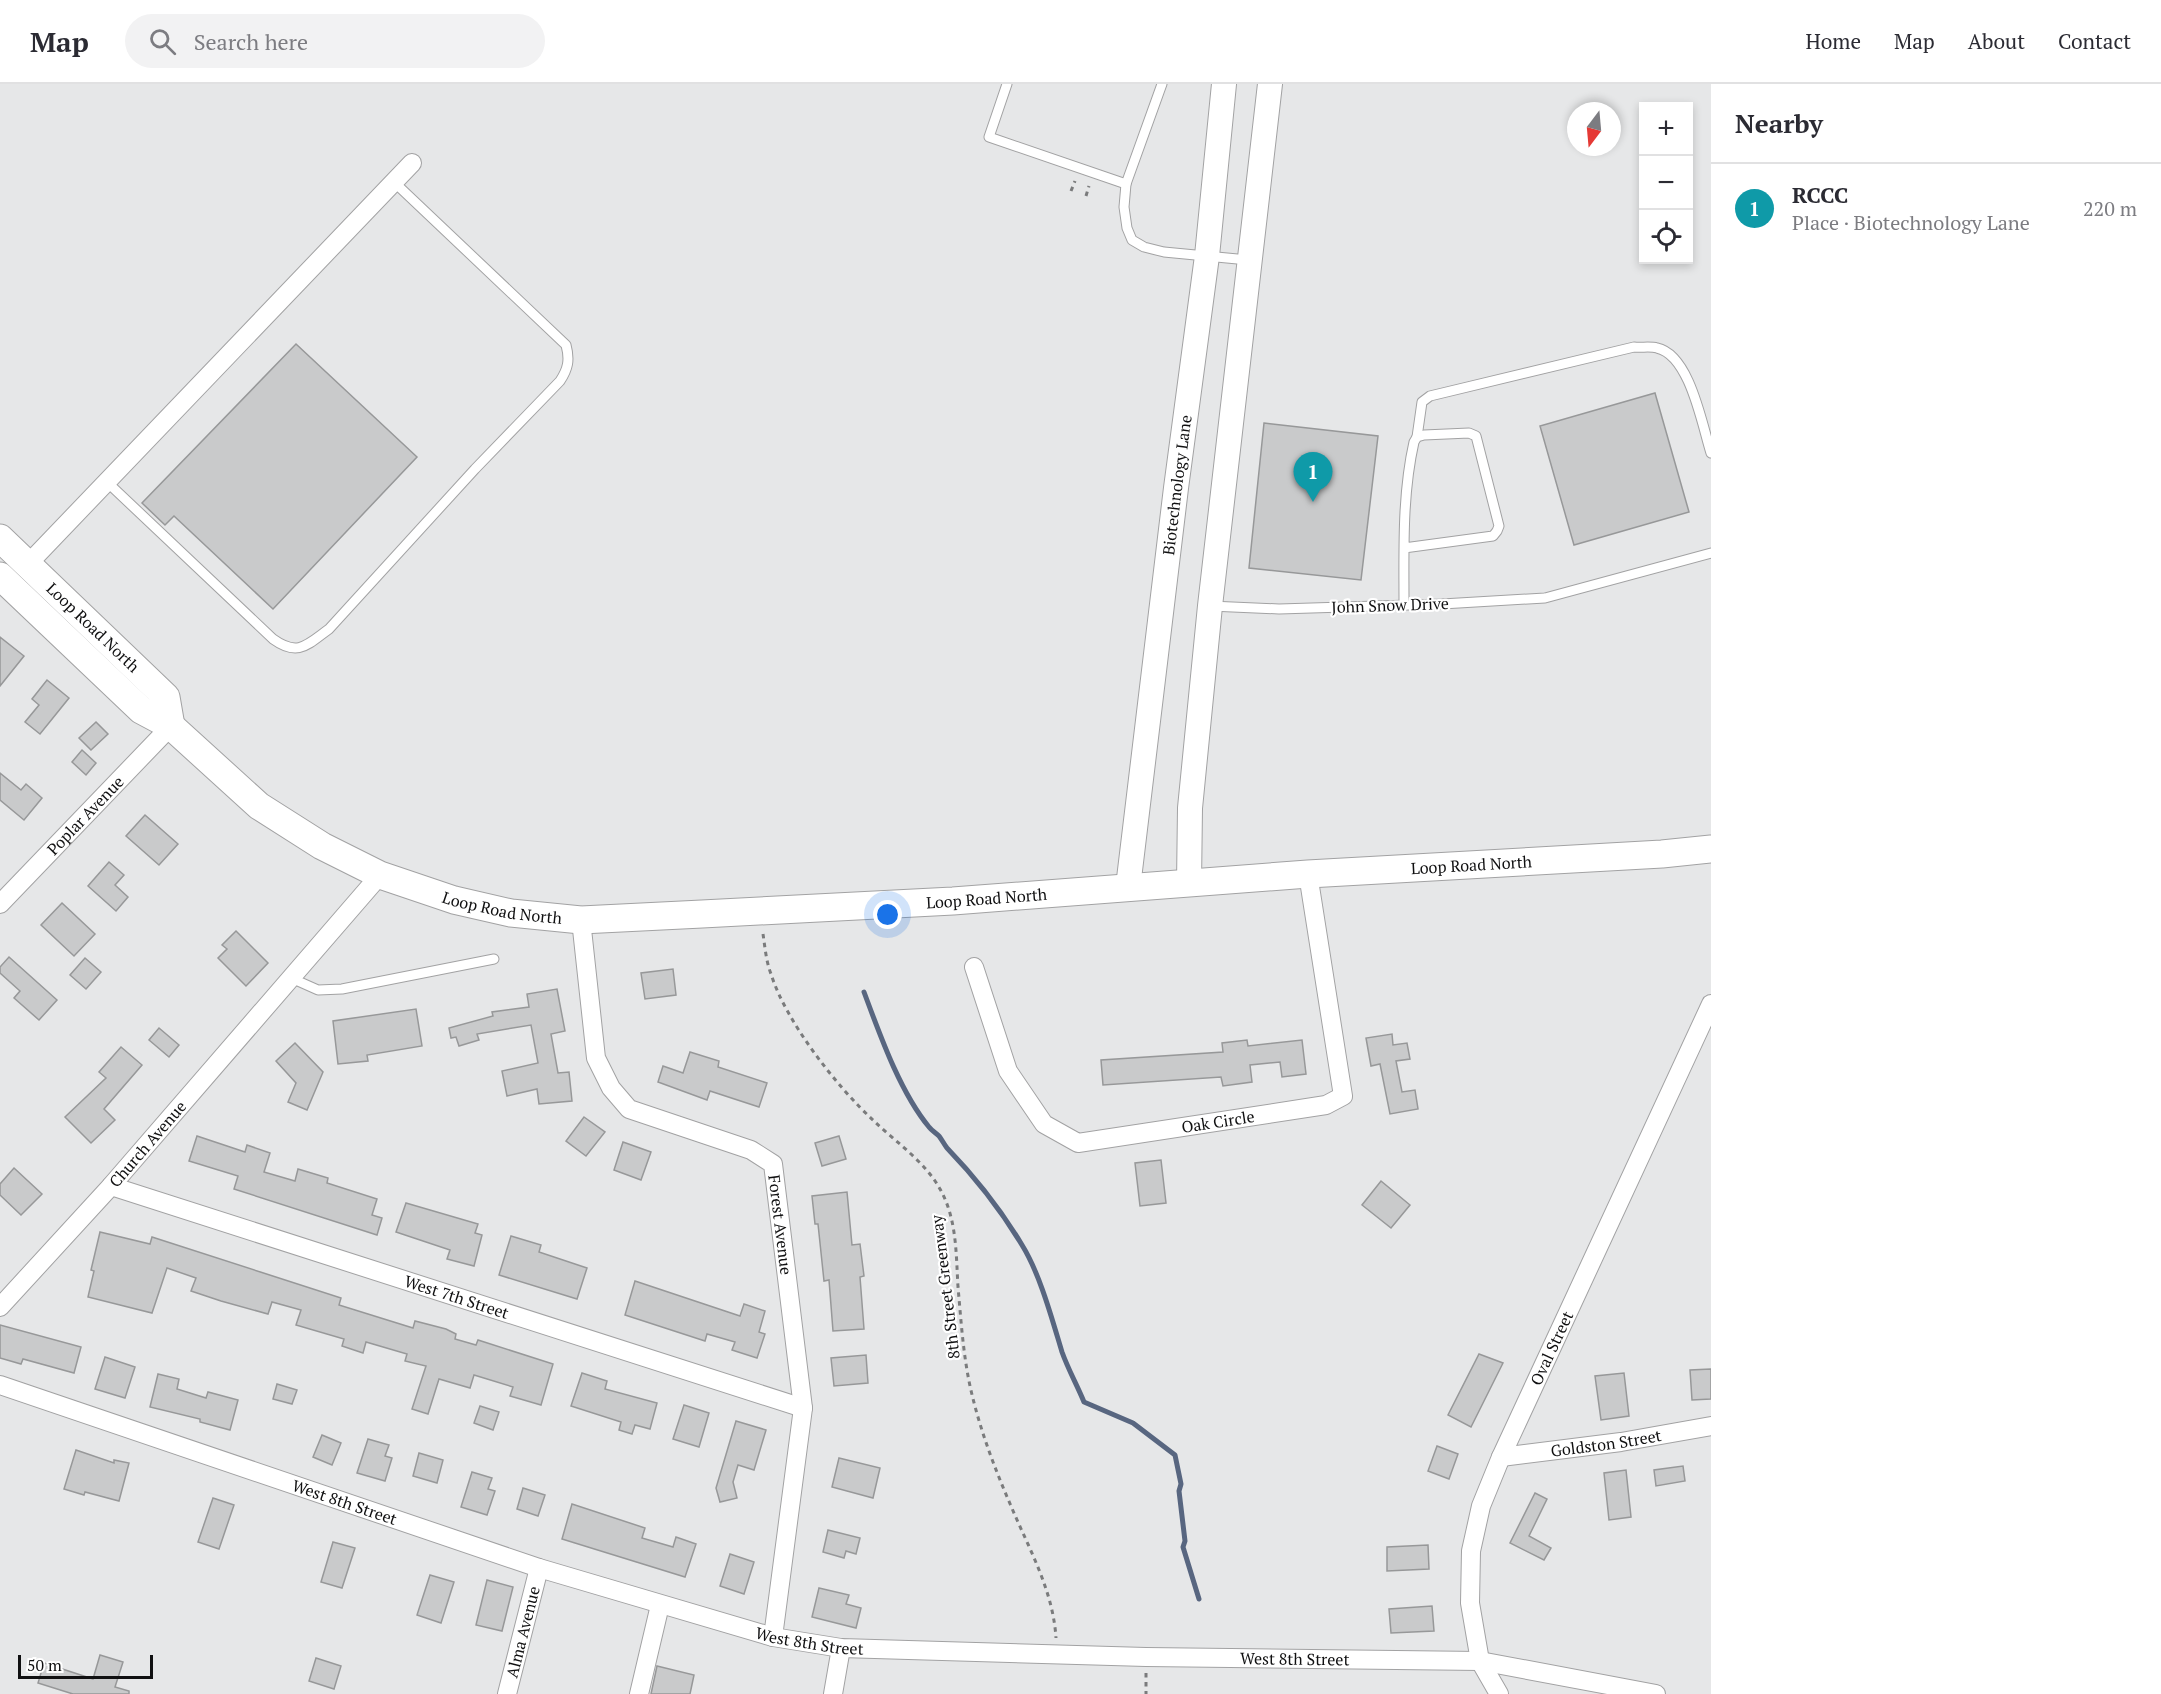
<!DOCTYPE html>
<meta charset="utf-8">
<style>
:root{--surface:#fff;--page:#f2f2f3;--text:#2b2b33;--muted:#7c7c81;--line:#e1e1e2;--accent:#db2777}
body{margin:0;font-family:"PT Serif",serif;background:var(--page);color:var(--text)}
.controls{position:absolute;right:18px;top:18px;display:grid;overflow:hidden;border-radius:0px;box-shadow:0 3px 9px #0003}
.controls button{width:54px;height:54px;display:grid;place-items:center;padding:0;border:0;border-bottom:2px solid var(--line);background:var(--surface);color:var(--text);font:30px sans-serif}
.compass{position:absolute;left:1567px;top:18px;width:54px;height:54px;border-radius:50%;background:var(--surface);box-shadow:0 3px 9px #0003;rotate:196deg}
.scale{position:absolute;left:18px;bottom:15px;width:135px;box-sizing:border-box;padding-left:6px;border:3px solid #101011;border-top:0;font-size:16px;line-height:21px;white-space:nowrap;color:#101011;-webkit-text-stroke:4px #fff;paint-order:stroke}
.you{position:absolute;left:888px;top:831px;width:21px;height:21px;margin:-15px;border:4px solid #fff;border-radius:50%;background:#1a73e8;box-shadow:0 0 0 9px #1a73e833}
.badge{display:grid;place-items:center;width:39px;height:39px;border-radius:50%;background:var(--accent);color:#fff;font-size:20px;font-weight:700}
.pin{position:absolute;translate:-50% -50px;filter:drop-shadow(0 2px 3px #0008)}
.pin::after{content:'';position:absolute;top:32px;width:21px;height:18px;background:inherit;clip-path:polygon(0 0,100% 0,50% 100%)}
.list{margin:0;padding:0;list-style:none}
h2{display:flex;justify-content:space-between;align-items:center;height:78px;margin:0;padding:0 24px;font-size:26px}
h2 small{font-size:20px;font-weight:400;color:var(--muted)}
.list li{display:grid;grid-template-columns:39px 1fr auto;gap:18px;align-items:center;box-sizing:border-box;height:90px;padding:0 24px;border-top:2px solid var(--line)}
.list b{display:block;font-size:22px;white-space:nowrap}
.list p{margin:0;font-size:20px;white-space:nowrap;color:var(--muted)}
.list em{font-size:20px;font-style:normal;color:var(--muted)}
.icon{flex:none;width:33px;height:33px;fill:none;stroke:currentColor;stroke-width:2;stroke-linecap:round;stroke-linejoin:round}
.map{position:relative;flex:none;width:1711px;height:1610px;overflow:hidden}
header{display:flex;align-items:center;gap:36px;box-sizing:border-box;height:84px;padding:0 30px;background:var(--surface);border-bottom:2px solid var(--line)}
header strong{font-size:28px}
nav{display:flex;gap:33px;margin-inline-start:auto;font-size:21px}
.search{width:420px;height:54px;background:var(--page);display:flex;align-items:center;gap:15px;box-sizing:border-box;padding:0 21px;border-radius:33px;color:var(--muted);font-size:22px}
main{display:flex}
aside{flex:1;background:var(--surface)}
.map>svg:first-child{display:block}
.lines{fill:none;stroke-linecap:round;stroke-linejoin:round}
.stream{stroke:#586680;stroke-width:5}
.building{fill:#c9cacb;stroke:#979899;stroke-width:1.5}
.service-casing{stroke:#a2a2a3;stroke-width:11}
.minor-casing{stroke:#a2a2a3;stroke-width:20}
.tertiary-casing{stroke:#a2a2a3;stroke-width:26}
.secondary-casing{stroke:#a2a2a3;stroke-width:29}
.path{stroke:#7a7b7c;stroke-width:3;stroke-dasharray:4.5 4.5;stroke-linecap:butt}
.service{stroke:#fff;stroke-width:9}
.minor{stroke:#fff;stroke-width:18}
.tertiary{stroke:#fff;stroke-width:24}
.secondary{stroke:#fff;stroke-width:27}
.labels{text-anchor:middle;stroke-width:4.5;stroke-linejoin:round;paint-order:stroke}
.street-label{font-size:16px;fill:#101011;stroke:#fff}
</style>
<header>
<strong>Map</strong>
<div class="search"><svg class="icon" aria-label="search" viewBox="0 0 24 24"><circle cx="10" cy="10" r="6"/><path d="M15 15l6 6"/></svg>Search here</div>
<nav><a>Home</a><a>Map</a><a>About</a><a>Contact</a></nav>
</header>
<main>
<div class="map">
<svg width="1711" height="1610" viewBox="0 0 1711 1610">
<rect width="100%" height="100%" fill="#e6e7e8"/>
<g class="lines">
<path class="stream" d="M864 908C880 951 900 1008 929 1043 932 1047 936 1049 939 1052 942 1056 944 1060 947 1064 975 1093 1001 1126 1022 1161 1040 1190 1052 1235 1062 1268 1068 1285 1077 1301 1084 1318L1133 1339 1175 1371 1181 1400 1179 1407 1185 1457 1183 1463 1199 1515"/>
</g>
<g class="building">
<path d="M296 260 417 373 273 525 174 432 165 441 142 419Z"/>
<path d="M1655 309 1689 428 1574 461 1540 342Z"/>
<path d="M1264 339 1378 352 1361 496 1249 484Z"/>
<path d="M0 553 24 572 0 602Z"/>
<path d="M47 596 69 614 40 650 25 638 39 621 32 615Z"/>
<path d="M96 638 108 650 91 666 79 654Z"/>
<path d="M82 666 96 679 86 691 72 678Z"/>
<path d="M0 689 21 706 26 700 42 714 24 736 0 716Z"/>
<path d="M145 731 178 760 159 781 126 752Z"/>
<path d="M109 778 124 791 115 801 128 813 116 827 88 802Z"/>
<path d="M62 819 95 850 74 872 41 841Z"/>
<path d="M236 847 268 879 246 902 218 874 227 865 222 861Z"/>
<path d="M9 873 57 916 39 936 14 914 20 907 0 889V883Z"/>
<path d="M85 874 101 888 86 905 70 891Z"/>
<path d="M673 885 676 911 645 915 641 889Z"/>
<path d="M557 905 565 947 551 950 558 989 569 988 572 1017 539 1020 537 1005 507 1012 502 987 538 979 531 941 477 950 479 956 459 962 456 953 451 954 449 944 493 932 492 928 529 923 527 910Z"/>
<path d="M416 925 422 962 367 971 368 977 338 980 333 937Z"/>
<path d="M159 944 179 961 169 973 149 956Z"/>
<path d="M1392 950 1393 961 1407 959 1410 975 1396 977 1402 1008 1415 1006 1418 1025 1390 1030 1380 980 1371 982 1366 954Z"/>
<path d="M1247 956 1248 962 1302 956 1306 990 1282 993 1280 978 1250 981 1252 998 1223 1002 1221 993 1103 1001 1101 976 1223 968 1222 959Z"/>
<path d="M295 959 323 988 307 1026 288 1018 296 999 276 977Z"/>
<path d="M121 963 142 981 104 1025 115 1036 91 1059 65 1033 106 994 99 988Z"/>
<path d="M690 968 719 977 718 983 767 999 759 1023 710 1007 707 1016 658 998 663 982 683 989Z"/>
<path d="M584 1033 605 1048 586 1072 566 1057Z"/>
<path d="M197 1052 245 1068 247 1061 270 1069 264 1088 295 1097 298 1085 328 1094 327 1099 377 1115 372 1131 382 1134 377 1151 234 1105 238 1092 189 1077Z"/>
<path d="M839 1052 846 1075 822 1082 815 1059Z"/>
<path d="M623 1058 651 1068 641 1096 614 1086Z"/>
<path d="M1161 1076 1166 1119 1140 1122 1135 1079Z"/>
<path d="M14 1084 42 1110 21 1131 0 1111V1100Z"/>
<path d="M1381 1097 1410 1121 1391 1144 1362 1121Z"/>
<path d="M847 1108 852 1161 860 1160 864 1192 860 1193 864 1245 833 1247 829 1196 824 1197 818 1140H815L812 1112Z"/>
<path d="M406 1119 478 1140 475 1149 482 1151 474 1182 447 1175 450 1166 396 1148Z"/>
<path d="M100 1148 150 1160 152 1153 341 1214 339 1221 413 1244 415 1237 446 1245 456 1250 455 1255 476 1261 478 1256 553 1280 541 1321 510 1312 513 1303 474 1291 470 1304 439 1295 428 1330 412 1325 426 1282 405 1277 407 1270 366 1258 363 1269 342 1262 344 1255 296 1241 301 1226 272 1218 268 1230 221 1217 191 1207 196 1194 167 1184 152 1229 88 1213 94 1187 91 1186Z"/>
<path d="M511 1152 541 1161 539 1168 587 1184 577 1215 499 1191Z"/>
<path d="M635 1197 740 1232 744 1220 765 1227 759 1248 765 1250 757 1274 732 1266 735 1258 707 1250 705 1257 625 1231Z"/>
<path d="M0 1241 81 1263 74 1289 23 1275 21 1280 0 1274Z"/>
<path d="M1479 1270 1503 1279 1471 1343 1448 1331Z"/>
<path d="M866 1271 868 1299 834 1302 831 1274Z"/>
<path d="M105 1273 135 1283 125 1314 95 1305Z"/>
<path d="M1711 1285V1315L1692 1316 1690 1286Z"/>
<path d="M582 1289 607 1297 605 1305 657 1319 650 1345 635 1341 632 1350 619 1346 621 1338 571 1322Z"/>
<path d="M1624 1289 1629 1332 1601 1336 1595 1292Z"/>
<path d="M158 1290 179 1295 177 1305 206 1314 208 1308 238 1316 230 1346 200 1338V1335L150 1323Z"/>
<path d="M277 1300 297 1306 292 1320 273 1315Z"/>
<path d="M684 1321 709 1329 699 1363 673 1355Z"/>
<path d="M480 1322 499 1328 493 1346 474 1339Z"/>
<path d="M736 1337 766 1346 754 1386 738 1381 733 1398 737 1414 720 1418 716 1404Z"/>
<path d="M322 1351 341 1359 332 1381 313 1373Z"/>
<path d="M368 1355 389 1361 385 1372 392 1374 385 1397 357 1389Z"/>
<path d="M1437 1362 1458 1370 1449 1395 1428 1387Z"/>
<path d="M76 1366 114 1379V1376L129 1379 119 1417 85 1408 84 1411 64 1405Z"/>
<path d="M419 1369 443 1376 437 1399 413 1392Z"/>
<path d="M839 1374 880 1384 873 1414 832 1403Z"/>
<path d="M1683 1382 1685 1397 1656 1402 1654 1386Z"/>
<path d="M1626 1386 1631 1433 1609 1436 1604 1389Z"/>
<path d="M472 1388 492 1394 488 1405 495 1407 487 1431 461 1423Z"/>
<path d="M523 1404 545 1411 538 1432 517 1425Z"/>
<path d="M1535 1409 1547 1415 1529 1452 1551 1464 1544 1476 1510 1459Z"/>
<path d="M213 1414 234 1421 219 1465 198 1458Z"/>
<path d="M572 1420 645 1444 642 1454 673 1463 676 1453 696 1460 685 1493 562 1455Z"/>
<path d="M828 1446 860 1454 856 1470 846 1467 844 1474 823 1468Z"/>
<path d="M333 1458 355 1464 342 1504 321 1498Z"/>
<path d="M1428 1461 1429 1485 1387 1487V1463Z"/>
<path d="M730 1470 754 1478 744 1510 720 1502Z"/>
<path d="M430 1491 454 1498 441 1539 417 1531Z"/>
<path d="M487 1496 513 1503 502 1547 476 1541Z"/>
<path d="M819 1504 849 1511 846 1520 861 1524 856 1544 812 1533Z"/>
<path d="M1432 1522 1434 1547 1391 1549 1389 1525Z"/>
<path d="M100 1571 123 1578 115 1603 129 1607V1610H73L38 1599 44 1579 93 1595Z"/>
<path d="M316 1574 341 1582 334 1605 309 1597Z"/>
<path d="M657 1582 694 1591 690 1610H651Z"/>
</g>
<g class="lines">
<g class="service-casing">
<g id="service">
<path d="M1007 0 989 53 1126 100"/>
<path d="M1162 0 1126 100 1124 123 1127 144 1132 156 1144 163 1164 168 1248 176"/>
<path d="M1417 353 1422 318 1430 312 1634 263C1641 264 1650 262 1657 264 1690 271 1702 341 1711 369"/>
<path d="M107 398 273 555C298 573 307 561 329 545L475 385 560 297C568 285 570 276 566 261L394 98"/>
<path d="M1404 521C1404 467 1402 411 1414 358L1417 353 1424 351 1469 349 1476 352 1499 442 1497 447 1493 452 1404 464"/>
<path d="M1210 522 1279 525 1442 520 1545 514 1711 469"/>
<path d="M291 894 318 906 342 905 494 875"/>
</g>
</g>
<g class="minor-casing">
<g id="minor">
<path d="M28 480 412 79"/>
<path id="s1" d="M0 820 171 642"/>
<path id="s2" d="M581 836 596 974 611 1004 629 1025 751 1066 773 1080 803 1324 773 1553"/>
<path id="s3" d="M974 883 1008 987 1044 1040 1078 1059 1326 1021 1343 1012 1308 790"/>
<path id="s4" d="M111 1102 803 1324"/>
<path id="s5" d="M0 1223 111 1102 380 791"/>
<path id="s6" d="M0 1301 539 1484 773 1553 841 1564 1146 1573 1480 1577 1656 1610"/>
<path id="s7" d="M1501 1373 1621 1358 1711 1342"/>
<path id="s8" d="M507 1610 539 1484"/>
<path d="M639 1610 660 1521"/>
<path d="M833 1610 841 1564"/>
<path id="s9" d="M1499 1610 1480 1577 1470 1519 1471 1467 1481 1422 1501 1373 1711 920"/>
</g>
</g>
<g class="tertiary-casing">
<g id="tertiary">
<path d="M1189 799 1190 724 1210 522 1270 0"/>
<path id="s10" d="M1128 803 1176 404 1207 172 1224 0"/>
</g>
</g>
<g class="secondary-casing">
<g id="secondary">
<path id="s11" d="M0 454 166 613 171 642"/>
<path id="s12" d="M0 492 141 626 171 642 259 722 322 762 380 791 454 816 511 829 581 836 702 830 953 817 1308 790 1662 770 1711 765"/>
</g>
</g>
<g class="path">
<path d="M1071 107 1075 97"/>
<path d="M1086 112 1089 102"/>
<path d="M763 850C765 863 766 877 771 890 786 938 837 1003 874 1037 896 1058 926 1079 940 1105 957 1135 956 1170 958 1203 961 1236 963 1269 970 1302 979 1343 994 1383 1011 1422 1029 1465 1053 1506 1056 1554"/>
<path d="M1146 1589V1610"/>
</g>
<use href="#service" class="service"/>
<use href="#minor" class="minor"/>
<use href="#tertiary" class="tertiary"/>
<use href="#secondary" class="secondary"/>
</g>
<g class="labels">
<g class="street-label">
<text dy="6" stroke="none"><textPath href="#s10" startOffset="405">Biotechnology Lane</textPath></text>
<text transform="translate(1390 521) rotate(-2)" y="6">John Snow Drive</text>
<text dy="6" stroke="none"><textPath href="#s11" startOffset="129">Loop Road North</textPath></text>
<text dy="6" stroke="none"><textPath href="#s1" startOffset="123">Poplar Avenue</textPath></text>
<text dy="6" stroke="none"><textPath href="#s12" startOffset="1586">Loop Road North</textPath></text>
<text dy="6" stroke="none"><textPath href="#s12" startOffset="1100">Loop Road North</textPath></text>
<text dy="6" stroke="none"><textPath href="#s12" startOffset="614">Loop Road North</textPath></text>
<text dy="6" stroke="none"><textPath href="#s3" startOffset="354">Oak Circle</textPath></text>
<text dy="6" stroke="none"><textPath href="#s5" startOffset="220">Church Avenue</textPath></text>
<text dy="6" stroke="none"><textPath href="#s2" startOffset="416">Forest Avenue</textPath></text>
<text transform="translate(945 1203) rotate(-97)" y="6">8th Street Greenway</text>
<text dy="6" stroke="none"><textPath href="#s4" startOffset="363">West 7th Street</textPath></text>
<text dy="6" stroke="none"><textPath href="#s9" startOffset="368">Oval Street</textPath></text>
<text dy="6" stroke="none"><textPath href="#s7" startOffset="106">Goldston Street</textPath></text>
<text dy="6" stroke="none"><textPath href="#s6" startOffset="364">West 8th Street</textPath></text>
<text dy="6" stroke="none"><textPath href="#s8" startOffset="64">Alma Avenue</textPath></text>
<text dy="6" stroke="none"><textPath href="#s6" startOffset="850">West 8th Street</textPath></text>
<text dy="6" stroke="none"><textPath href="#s6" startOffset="1336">West 8th Street</textPath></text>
</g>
</g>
</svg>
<div class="controls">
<button>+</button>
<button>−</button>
<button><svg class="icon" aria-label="locate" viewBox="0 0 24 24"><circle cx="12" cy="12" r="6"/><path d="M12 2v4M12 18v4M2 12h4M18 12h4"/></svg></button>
</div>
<svg class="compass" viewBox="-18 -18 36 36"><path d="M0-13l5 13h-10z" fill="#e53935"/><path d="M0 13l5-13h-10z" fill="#7c7c81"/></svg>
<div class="scale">50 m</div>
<div class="you"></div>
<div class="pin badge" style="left:1313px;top:418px;background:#0f9aa8">1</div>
</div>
<aside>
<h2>Nearby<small></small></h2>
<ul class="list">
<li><span class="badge" style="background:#0f9aa8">1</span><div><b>RCCC</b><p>Place · Biotechnology Lane</p></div><em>220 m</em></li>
</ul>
</aside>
</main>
